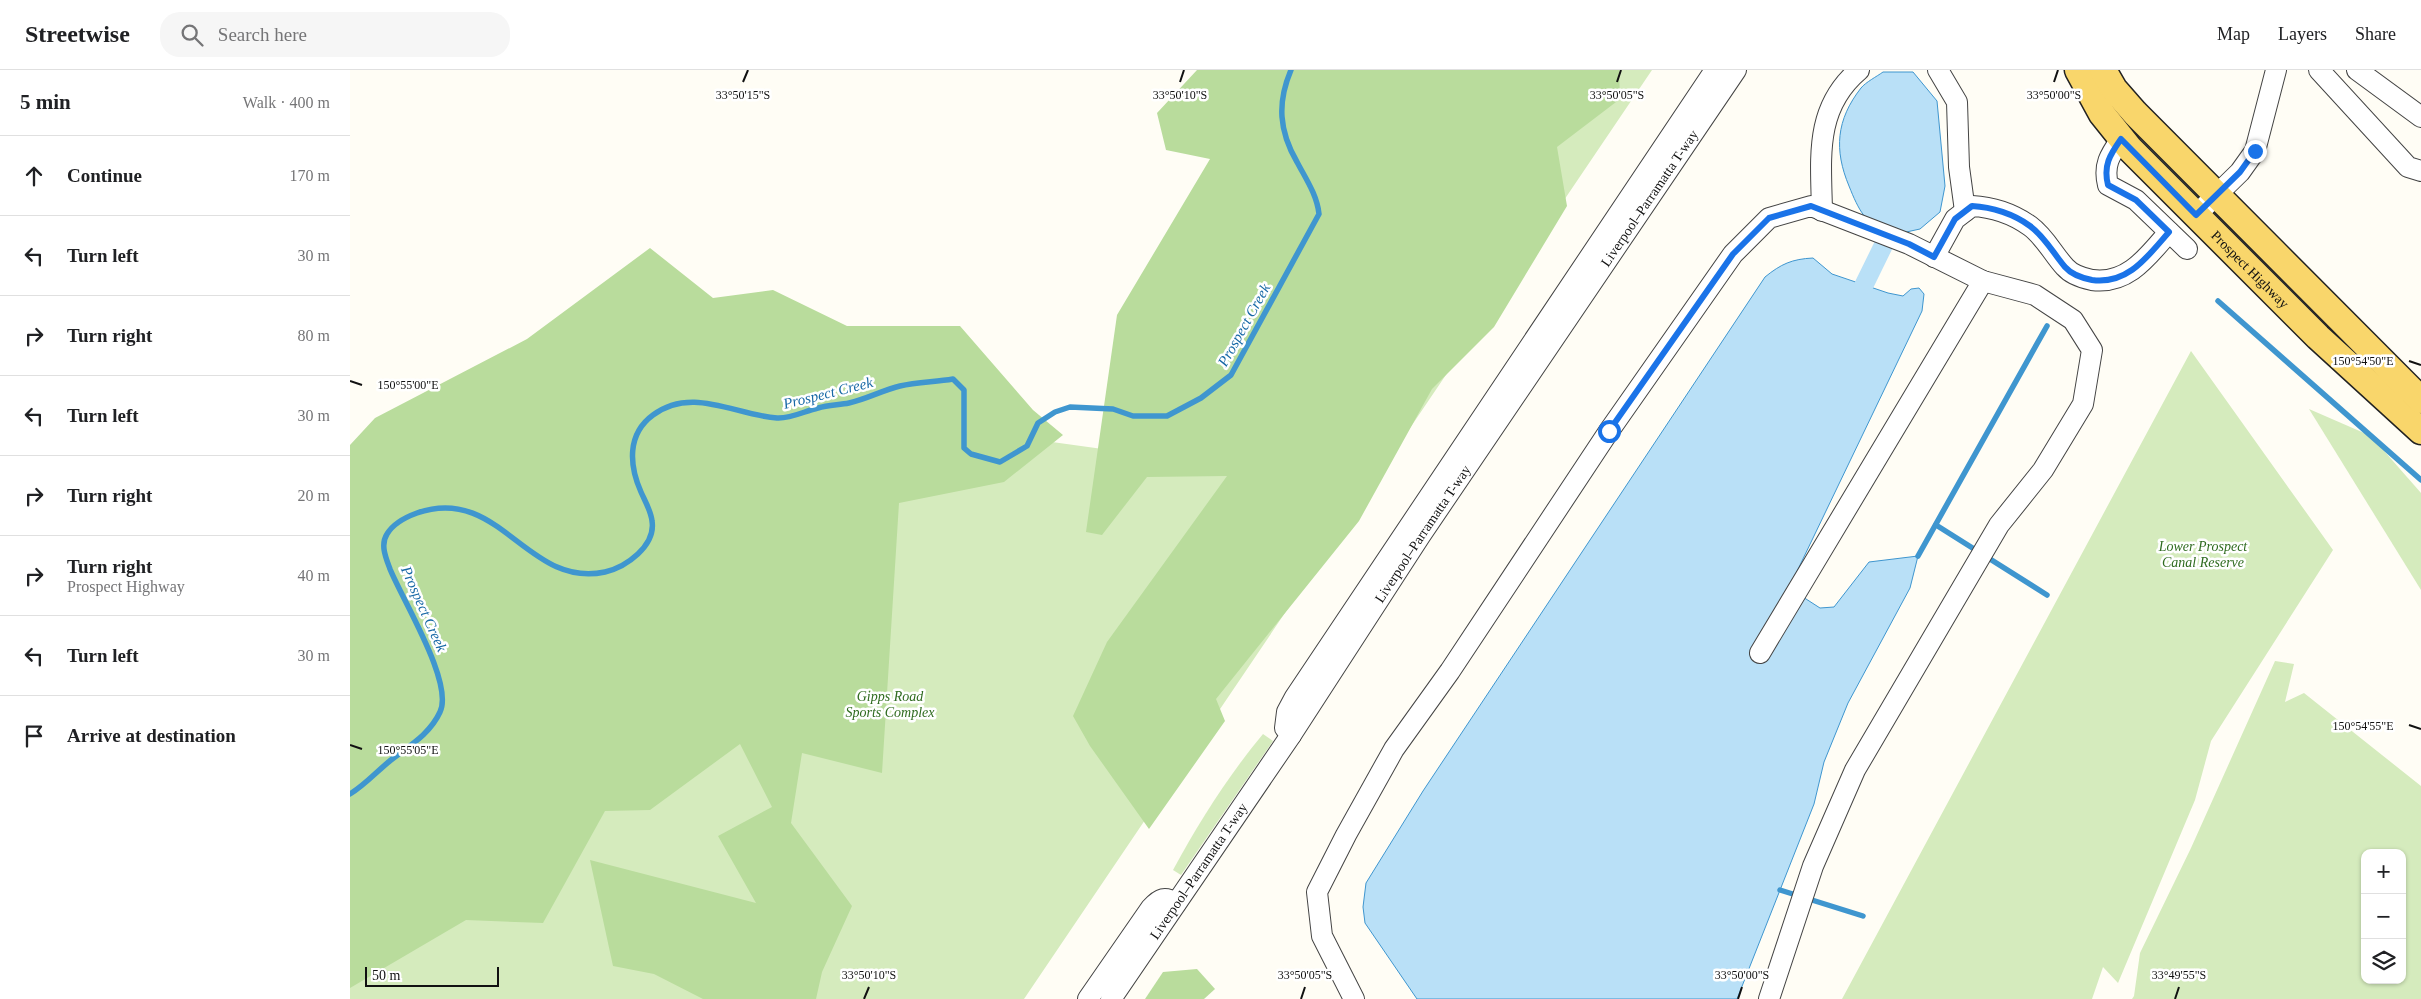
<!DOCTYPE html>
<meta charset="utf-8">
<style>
:root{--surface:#fff;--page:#f6f6f6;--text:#202124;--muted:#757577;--line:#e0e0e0}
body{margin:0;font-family:"Times New Roman",serif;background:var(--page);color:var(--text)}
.controls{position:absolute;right:15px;bottom:15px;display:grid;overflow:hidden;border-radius:10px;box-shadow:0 1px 4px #0004}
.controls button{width:45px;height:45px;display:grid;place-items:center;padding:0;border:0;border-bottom:1px solid var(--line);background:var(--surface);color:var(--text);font:25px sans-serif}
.scale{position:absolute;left:15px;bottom:12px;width:134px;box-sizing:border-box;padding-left:5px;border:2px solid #111;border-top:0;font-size:14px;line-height:18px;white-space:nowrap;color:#111;-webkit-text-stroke:4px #fff;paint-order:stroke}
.stop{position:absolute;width:15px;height:15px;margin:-11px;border:4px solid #1a73e8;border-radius:50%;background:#fff}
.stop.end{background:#1a73e8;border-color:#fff;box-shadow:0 1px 5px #0008}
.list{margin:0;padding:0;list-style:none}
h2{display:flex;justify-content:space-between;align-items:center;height:65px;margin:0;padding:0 20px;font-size:21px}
h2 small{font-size:16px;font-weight:400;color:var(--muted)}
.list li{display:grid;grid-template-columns:32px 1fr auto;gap:15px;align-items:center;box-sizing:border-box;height:80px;padding:0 20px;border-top:1px solid var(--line)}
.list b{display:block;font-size:19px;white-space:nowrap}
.list p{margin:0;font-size:16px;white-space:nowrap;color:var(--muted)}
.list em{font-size:16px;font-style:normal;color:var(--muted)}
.icon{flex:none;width:28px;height:28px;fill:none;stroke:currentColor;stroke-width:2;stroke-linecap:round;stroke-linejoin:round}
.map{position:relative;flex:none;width:2071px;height:929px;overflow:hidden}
header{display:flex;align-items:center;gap:30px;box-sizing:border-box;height:70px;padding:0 25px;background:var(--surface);border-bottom:1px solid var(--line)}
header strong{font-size:24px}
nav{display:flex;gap:28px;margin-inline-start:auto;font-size:18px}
.search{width:350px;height:45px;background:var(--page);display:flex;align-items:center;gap:12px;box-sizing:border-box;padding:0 18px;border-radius:20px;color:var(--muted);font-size:19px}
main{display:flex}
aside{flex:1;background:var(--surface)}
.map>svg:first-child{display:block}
.green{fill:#d5ebbd;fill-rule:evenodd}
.forest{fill:#b9dc9c}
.water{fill:#b9e0f7;stroke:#3f96cf}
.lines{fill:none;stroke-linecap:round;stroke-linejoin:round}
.stream{stroke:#3f96cf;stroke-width:5.5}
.canal{stroke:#b9e0f7;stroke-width:19}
.minor-casing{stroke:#444;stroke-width:22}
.major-casing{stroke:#222;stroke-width:29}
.minor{stroke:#fff;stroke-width:20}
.major{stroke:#f9d66b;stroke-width:26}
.route{stroke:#1a73e8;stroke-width:6}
.ticks{fill:none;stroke:#111;stroke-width:2}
.labels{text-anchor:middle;stroke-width:5;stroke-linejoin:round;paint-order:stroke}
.street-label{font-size:14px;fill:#111;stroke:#fff}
.park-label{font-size:14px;font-style:italic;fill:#2f6b1f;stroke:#fff}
.water-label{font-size:15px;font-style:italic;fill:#1768a6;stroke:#fff}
.ticks-label{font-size:12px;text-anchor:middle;fill:#111;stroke:#fff;stroke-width:5;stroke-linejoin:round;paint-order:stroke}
</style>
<header>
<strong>Streetwise</strong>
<div class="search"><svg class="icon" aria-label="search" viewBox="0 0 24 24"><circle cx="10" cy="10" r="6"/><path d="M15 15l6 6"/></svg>Search here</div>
<nav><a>Map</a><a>Layers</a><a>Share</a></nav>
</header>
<main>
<aside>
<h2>5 min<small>Walk · 400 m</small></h2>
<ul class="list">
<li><svg class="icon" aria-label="ahead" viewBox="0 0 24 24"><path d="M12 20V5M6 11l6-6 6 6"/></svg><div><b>Continue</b></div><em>170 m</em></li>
<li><svg class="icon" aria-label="left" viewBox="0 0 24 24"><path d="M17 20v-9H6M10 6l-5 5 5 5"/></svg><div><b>Turn left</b></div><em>30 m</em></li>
<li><svg class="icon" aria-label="right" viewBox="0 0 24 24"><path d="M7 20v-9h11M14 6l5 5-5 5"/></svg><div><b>Turn right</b></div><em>80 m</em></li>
<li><svg class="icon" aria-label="left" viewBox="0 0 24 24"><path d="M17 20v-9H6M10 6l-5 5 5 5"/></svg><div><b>Turn left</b></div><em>30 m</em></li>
<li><svg class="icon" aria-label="right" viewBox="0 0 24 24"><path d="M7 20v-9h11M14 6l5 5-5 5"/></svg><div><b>Turn right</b></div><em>20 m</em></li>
<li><svg class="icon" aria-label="right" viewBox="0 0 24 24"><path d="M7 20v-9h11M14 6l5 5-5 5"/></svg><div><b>Turn right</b><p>Prospect Highway</p></div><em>40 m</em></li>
<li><svg class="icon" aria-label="left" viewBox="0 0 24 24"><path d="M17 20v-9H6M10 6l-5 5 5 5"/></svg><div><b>Turn left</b></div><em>30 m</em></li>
<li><svg class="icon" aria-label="arrive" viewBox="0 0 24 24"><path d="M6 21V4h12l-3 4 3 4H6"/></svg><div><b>Arrive at destination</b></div></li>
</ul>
</aside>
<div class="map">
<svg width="2071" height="929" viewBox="0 0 2071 929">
<rect width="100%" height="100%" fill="#fffdf5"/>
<g class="green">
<path d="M972 0H1302L674 929H0V755L615 360 767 381Z"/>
<path d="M1841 281 1983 480 1861 671 1845 730 1768 913 1753 897 1742 929H1492Z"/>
<path d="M1959 339 2021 366 2071 423V520Z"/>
<path d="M1925 591 1944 594 1935 632 1954 623 2071 716V929H1782L1784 926 1790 883 1841 778ZM2015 783H2052V910H2015Z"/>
<path d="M913 664 923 671 831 805 823 800C849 752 878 706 913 664Z"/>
</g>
<g class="forest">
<path d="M847 0H1269L1270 29 1207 77 1217 136 1144 257 1082 319 1009 451 866 629 875 651 799 759 740 676 723 646 757 572 877 406 797 407 752 465 736 462 767 245 860 89 816 80 807 43Z"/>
<path d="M300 178 363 228 423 220 497 256H610L683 340 713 365 654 412 549 433 532 703 452 683 441 753 502 836 472 902 466 929H353L304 904 263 896 240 790 406 833 368 766 422 737 390 674 300 740 255 741 193 853 116 850 0 918V375L25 348 177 269Z"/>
<path d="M847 899 865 919 854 929H795L813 902Z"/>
</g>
<g class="water">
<path d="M1533 2H1563L1587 31 1595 116 1590 142 1570 159 1538 166C1515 152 1509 141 1499 116 1484 80 1486 50 1511 18 1516 12 1526 7 1533 2Z"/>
<path d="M1463 188 1482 204 1538 223 1553 226 1561 219 1569 218 1574 224 1572 241 1439 518 1470 538 1484 537 1519 492 1568 486 1560 518 1498 633 1474 692 1464 734 1387 929H1067L1015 853 1013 837 1016 813 1073 721 1415 207C1431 194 1442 189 1463 188Z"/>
</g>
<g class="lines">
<g class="stream">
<path d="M1868 231 2071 410"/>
<path d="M1586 455 1697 525"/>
<path d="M1568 486 1697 256"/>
<path d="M0 724C15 715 27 701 41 690 59 676 80 664 90 642 104 613 53 531 40 499 36 488 30 475 37 464 43 454 56 447 67 443 150 414 177 519 255 502 276 497 306 476 302 451 301 441 295 431 291 422 279 395 277 364 303 345 342 316 385 345 427 348 440 349 455 341 468 338 478 335 489 335 499 333 517 329 533 320 550 316 567 312 585 312 603 309L614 320V378L621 384 650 392 677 376 688 353 705 342 720 337 763 339 783 346H817L851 328 881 305 969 144C967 125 956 109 947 92 929 61 927 33 941 0"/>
<path d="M1430 820 1513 846"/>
</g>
<path class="canal" d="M1514 215 1538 166"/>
<g class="minor-casing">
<g id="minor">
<path d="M1588 0 1607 32 1609 97 1615 141"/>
<path d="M1969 0 2058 97 2071 101"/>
<path d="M2007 0 2071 47"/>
<path d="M1771 69C1760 85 1753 95 1758 115L1786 130 1837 179"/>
<path d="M1472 141C1471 88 1464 38 1509 0"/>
<path d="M1846 145 1890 102 1905 81 1926 0"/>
<path d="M1584 187 1605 149 1622 136C1642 137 1663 144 1680 156 1695 167 1703 184 1715 197 1722 205 1732 208 1742 210 1778 215 1798 186 1819 162"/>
<path d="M1410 583 1633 211"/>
<path d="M941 665 935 658 937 642 945 627 1365 0"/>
<path d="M738 929 801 838C810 828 815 826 826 833"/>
<path id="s1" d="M761 929 941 665 1070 466 1386 0"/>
<path d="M1004 929 972 866 967 822 996 765 1044 679 1100 601 1259 361 1383 184 1419 148 1461 136 1559 174 1633 211 1685 225 1723 250 1742 280 1733 334 1693 400 1649 455 1505 700 1463 796 1419 929"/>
</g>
</g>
<g class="major-casing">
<g id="major">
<path id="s2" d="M1728 0 1752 44 1780 79 1968 267 2071 361"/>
<path d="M1753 0 1764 19 1785 43 2071 330"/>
</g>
</g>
<use href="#minor" class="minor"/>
<use href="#major" class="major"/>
</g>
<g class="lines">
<path class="route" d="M1259 361 1383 184 1419 148 1461 136 1559 174 1584 187 1605 149 1622 136C1642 137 1664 144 1680 156 1695 167 1703 183 1715 197 1722 205 1732 208 1742 210 1778 215 1798 186 1819 162L1786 130 1758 115C1753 95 1760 85 1771 69L1846 145 1890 102 1905 81"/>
</g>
<path class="ticks" d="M393 12 398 0M830 12 834 0M1267 12 1271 0M1704 12 1708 0M2059 291 2071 295M0 311 12 315M2059 655 2071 659M0 675 12 679M514 929 519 917M951 929 955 917M1388 929 1392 917M1825 929 1829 917"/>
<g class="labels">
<g class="street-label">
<text dy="5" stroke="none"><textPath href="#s1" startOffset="965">Liverpool–Parramatta T-way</textPath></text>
<text dy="5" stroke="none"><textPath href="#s2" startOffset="265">Prospect Highway</textPath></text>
<text dy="5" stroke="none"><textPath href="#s1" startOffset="560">Liverpool–Parramatta T-way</textPath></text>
<text dy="5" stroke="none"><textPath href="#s1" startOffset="155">Liverpool–Parramatta T-way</textPath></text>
</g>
<g class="park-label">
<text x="1853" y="481">Lower Prospect<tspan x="1853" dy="16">Canal Reserve</tspan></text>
<text x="540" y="631">Gipps Road<tspan x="540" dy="16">Sports Complex</tspan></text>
</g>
<g class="water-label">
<text transform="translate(894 255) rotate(-61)" y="5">Prospect Creek</text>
<text transform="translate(478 323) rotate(-14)" y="5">Prospect Creek</text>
<text transform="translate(74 539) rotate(66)" y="5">Prospect Creek</text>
</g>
</g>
<g class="ticks-label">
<text x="393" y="29">33°50'15"S</text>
<text x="830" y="29">33°50'10"S</text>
<text x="1267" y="29">33°50'05"S</text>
<text x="1704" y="29">33°50'00"S</text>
<text x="2013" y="295">150°54'50"E</text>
<text x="58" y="319">150°55'00"E</text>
<text x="2013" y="660">150°54'55"E</text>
<text x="58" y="684">150°55'05"E</text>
<text x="519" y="909">33°50'10"S</text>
<text x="955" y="909">33°50'05"S</text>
<text x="1392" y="909">33°50'00"S</text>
<text x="1829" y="909">33°49'55"S</text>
</g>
</svg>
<div class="controls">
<button>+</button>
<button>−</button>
<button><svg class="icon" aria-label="layers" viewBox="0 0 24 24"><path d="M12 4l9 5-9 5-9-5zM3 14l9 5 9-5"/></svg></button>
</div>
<div class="scale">50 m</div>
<div class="stop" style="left:1259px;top:361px"></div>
<div class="stop end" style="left:1905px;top:81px"></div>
</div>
</main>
